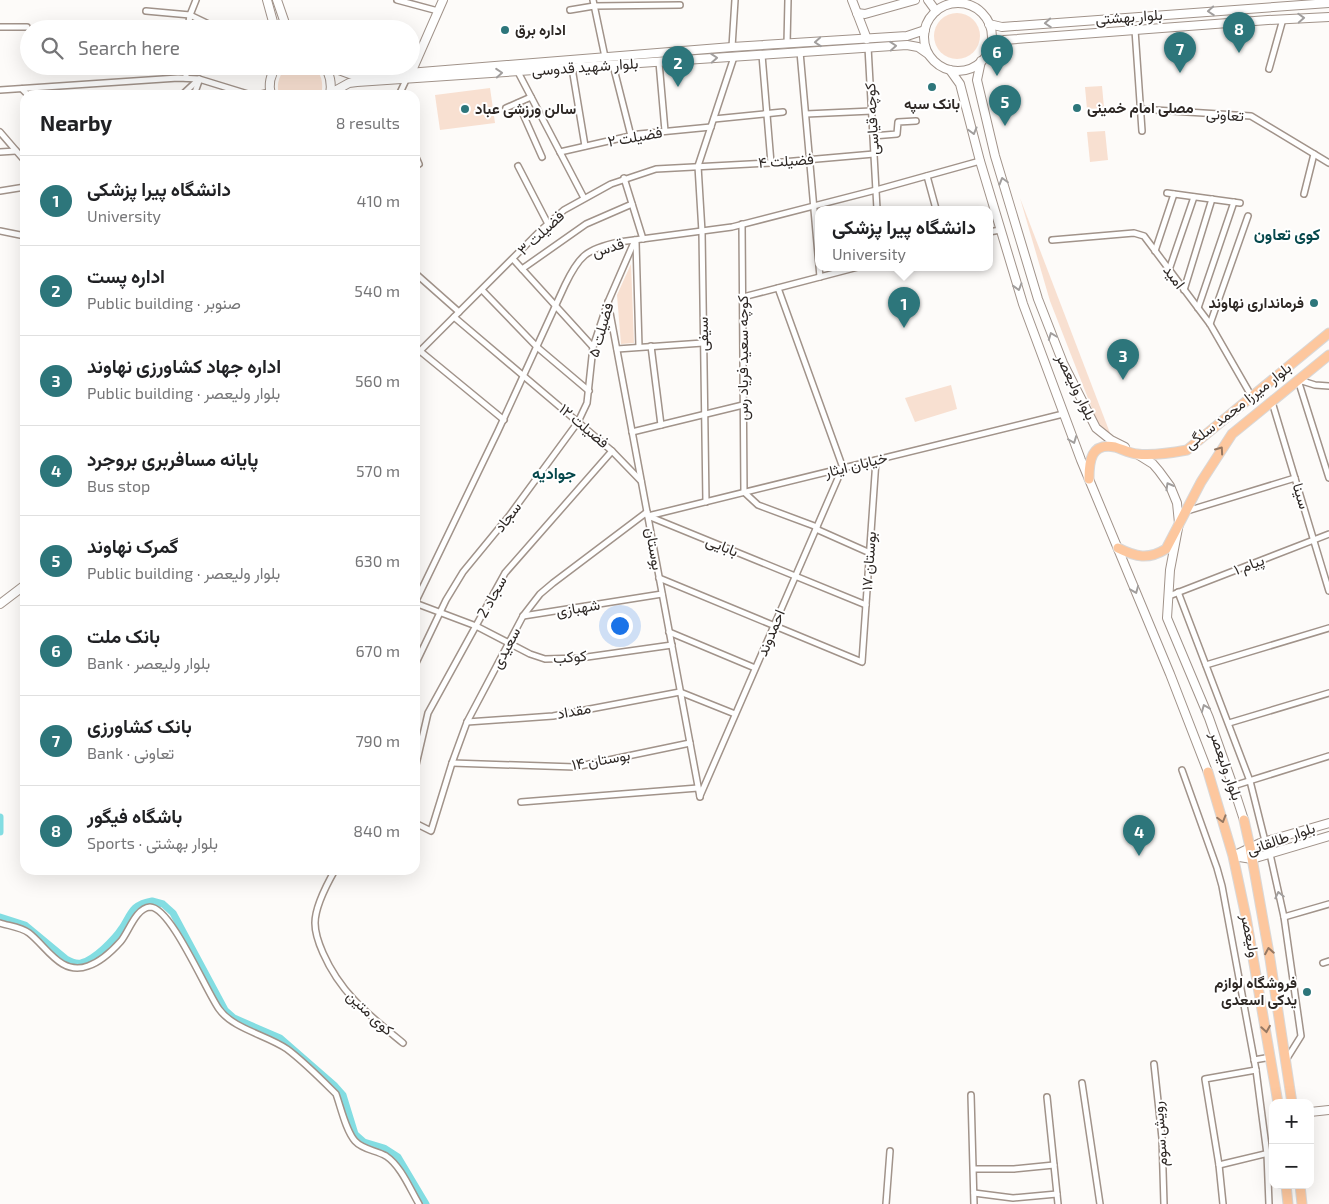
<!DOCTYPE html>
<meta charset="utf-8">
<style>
:root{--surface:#fff;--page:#f6f6f6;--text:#202124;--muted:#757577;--line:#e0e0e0;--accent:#2d767b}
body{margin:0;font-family:"Exo 2",Vazirmatn,sans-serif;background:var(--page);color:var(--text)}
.controls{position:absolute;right:15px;bottom:15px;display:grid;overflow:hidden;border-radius:10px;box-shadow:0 5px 20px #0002}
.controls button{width:45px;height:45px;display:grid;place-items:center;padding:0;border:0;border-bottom:1px solid var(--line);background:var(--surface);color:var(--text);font:25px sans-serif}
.you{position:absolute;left:619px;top:625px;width:18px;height:18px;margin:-12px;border:4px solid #fff;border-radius:50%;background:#1a73e8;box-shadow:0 0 0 8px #1a73e833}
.badge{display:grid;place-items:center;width:32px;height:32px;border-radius:50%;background:var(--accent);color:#fff;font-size:16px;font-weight:700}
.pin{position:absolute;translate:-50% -41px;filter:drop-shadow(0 1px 2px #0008)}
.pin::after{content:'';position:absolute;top:26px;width:18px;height:15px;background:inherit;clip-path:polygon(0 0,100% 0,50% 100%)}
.popup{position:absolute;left:815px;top:206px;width:178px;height:65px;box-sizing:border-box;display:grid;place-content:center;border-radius:10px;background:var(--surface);filter:drop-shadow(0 1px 4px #0005);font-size:16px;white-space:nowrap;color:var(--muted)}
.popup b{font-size:19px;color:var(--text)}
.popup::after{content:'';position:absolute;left:50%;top:100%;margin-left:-10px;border:10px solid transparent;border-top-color:var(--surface)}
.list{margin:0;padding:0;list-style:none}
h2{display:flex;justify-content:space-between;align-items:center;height:65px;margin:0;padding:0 20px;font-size:21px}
h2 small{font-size:16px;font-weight:400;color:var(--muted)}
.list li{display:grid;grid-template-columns:32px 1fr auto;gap:15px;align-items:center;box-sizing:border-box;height:90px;padding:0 20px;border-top:1px solid var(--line)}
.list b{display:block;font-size:19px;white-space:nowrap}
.list p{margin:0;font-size:16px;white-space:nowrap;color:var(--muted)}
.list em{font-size:16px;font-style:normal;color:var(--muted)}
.icon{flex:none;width:28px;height:28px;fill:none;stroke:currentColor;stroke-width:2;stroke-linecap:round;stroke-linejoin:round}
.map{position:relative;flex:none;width:1329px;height:1204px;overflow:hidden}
.search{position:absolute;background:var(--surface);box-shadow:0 5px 20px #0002;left:20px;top:20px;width:400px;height:55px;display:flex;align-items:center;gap:12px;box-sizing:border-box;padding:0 18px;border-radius:28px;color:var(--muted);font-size:19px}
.panel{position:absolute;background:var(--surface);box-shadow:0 5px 20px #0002;left:20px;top:90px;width:400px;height:785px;border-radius:15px}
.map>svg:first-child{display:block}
.green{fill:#f8e0d1}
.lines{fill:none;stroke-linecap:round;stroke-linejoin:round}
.canal{stroke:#83dde2;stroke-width:7}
.street-casing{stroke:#a1938a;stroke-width:8}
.secondary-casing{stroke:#a1938a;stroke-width:10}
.primary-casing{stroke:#d9d8d8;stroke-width:11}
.street{stroke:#fff;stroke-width:5}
.secondary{stroke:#fff;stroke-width:8}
.primary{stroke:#fdc79e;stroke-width:9}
.oneway{stroke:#a19e9d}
.oneway2{stroke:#967862}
.poi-dot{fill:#2d767b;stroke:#fff;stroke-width:2}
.labels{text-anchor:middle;stroke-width:4;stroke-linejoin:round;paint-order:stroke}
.street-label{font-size:15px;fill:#2e2825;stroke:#fff}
.poi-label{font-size:15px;font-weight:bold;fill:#2e2825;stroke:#fff;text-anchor:start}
.neighbourhood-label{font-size:16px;font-weight:bold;fill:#06484c;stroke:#fff}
</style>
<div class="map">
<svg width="1329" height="1204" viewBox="0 0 1329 1204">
<rect width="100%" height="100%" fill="#fdfbf9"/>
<g class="green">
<circle cx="957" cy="36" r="23"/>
<path d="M290 66C296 66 305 65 311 67 322 71 324 85 321 95H279C276 83 279 73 290 66Z"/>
<path d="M1102 86 1104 108 1087 109 1085 87Z"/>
<path d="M490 88 495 123 440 130 435 95Z"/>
<path d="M1105 131 1108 160 1090 162 1087 132Z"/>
<path d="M1020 198 1110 433 1100 429 1050 301Z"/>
<path d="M631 264 634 343 621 344 617 295Z"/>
<path d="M951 385 957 409 915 422 905 398Z"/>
</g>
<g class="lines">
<g class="canal">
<path d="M0 817V832"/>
<path d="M0 917 25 925 66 959C71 962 75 964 81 963 94 960 115 939 122 928 127 921 129 914 135 908 140 904 146 902 152 901L163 904 173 913 225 1010 234 1018 280 1038 335 1086 343 1095 355 1134 364 1142 384 1148 398 1157 426 1204"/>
</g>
<g class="street-casing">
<g id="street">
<path d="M397 0 438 11"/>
<path d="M593 0 605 57"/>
<path d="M570 10 594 6 680 5"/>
<path d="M146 11 190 15 219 29"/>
<path d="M0 27H27"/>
<path d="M188 29 190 15 196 0"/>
<path d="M1135 30 1142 131"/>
<path d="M787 44 788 0"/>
<path d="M732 47 735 0"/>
<path d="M868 47 877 209"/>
<path d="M800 52 820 277"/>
<path d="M762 55 771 163"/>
<path d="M659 62 665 131"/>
<path d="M613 65 631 136"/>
<path d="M572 68 585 146"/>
<path d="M1269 69 1283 19"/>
<path d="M518 72 584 198"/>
<path d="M186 78V66"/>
<path d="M22 89 28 95"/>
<path d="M0 90 178 78 199 79 251 95"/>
<path d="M182 95 199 79"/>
<path d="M194 95 199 81"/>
<path d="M258 95 270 92"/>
<path d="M399 95 406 80"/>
<path d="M518 103 542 157"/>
<path d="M506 108 531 97"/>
<path d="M1139 109 1251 116 1329 163"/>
<path d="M806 114 872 111"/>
<path d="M714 119 783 112"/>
<path d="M0 132 25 161"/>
<path d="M873 136 897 134 898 122 916 121"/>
<path d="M0 152 16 151"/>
<path d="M560 152 639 134 711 127"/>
<path d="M415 155 419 164"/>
<path d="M518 166 548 224"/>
<path d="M927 176 936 209"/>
<path d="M624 178 643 239"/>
<path d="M0 191 25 187"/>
<path d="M1167 193 1240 203"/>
<path d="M1304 194 1314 154"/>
<path d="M742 224 744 492 758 505 817 527"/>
<path d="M0 231 25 236"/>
<path d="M989 232 1000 230"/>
<path d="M1052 240 1134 233 1144 236 1210 324 1252 397"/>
<path d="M636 242 639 347"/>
<path d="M1155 251 1174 194"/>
<path d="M513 259 593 347"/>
<path d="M522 269 586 224 632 204"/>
<path d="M1169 270 1194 197"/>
<path d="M415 273 459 312"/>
<path d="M778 288 843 468"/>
<path d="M482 290 537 347 589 391"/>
<path d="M1184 290 1212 199"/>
<path d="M743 297 858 267"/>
<path d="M608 302 700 797"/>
<path d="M1198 308 1234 202"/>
<path d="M454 317 612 451 641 481"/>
<path d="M1210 324 1248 216"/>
<path d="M651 346 661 425"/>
<path d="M617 349 703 343"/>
<path d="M420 351 504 420"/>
<path d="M415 356 540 231 564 210 611 184 656 169 771 163 874 154"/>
<path d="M1298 380 1329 478"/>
<path d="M1299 380 1315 385 1329 386"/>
<path d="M1272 402 1329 591"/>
<path d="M632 432 743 405"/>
<path d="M706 502 702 232 698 166 734 57"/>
<path d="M1187 511 1295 478"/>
<path d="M648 516 1063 414"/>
<path d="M648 516 866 605"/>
<path d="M816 529 870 553"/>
<path d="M659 578 862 662 876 460"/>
<path d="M1178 592 1250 781 1265 841"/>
<path d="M1169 596 1329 534"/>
<path d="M415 603 498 431 565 285C579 256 586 249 619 242L732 227 876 190 980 161"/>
<path d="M415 603 476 626 530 654 545 659 580 658 672 645"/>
<path d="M523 616 662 594"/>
<path d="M669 632 755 668"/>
<path d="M415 665 446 600 463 572 509 516 578 422 587 403 593 347 608 302 635 240"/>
<path d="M1206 665 1329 628"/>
<path d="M467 722 553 716 680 692 735 714"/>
<path d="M1229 723 1329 693"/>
<path d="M452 763 575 767 690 743"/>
<path d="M415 769 428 713 505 573 612 451"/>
<path d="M1182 770 1217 868 1222 886 1256 1070 1267 1154 1269 1204"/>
<path d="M1233 786 1329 756"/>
<path d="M700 796 842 469"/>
<path d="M521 802 698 788"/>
<path d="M415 823 431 831 452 763 467 722 523 616 540 594 553 583 647 512"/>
<path d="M1270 854 1284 917 1301 1036 1286 1060"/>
<path d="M335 870C327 884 315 906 315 923 315 933 319 944 323 953 341 994 369 1015 403 1043"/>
<path d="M1284 917 1329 904"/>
<path d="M0 923C9 926 21 927 29 933 47 947 61 976 88 966 100 962 113 950 121 941 129 931 136 908 150 907 171 907 206 991 219 1009 233 1029 267 1035 287 1049 303 1061 318 1076 332 1090L336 1094C341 1108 346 1131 355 1141 363 1150 376 1150 386 1156 401 1166 410 1189 419 1204"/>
<path d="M1323 963 1329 961"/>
<path d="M1254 1060 1271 1057"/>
<path d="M1154 1064 1162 1138 1164 1204"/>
<path d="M1082 1083 1100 1204"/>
<path d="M971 1095 974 1204"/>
<path d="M1047 1097 1058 1204"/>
<path d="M1219 1165 1273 1152"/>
<path d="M974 1169H1014L1054 1165"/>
<path d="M974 1193 1013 1198 1057 1194"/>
<path d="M886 1204 890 1151"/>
<path d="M1223 1204 1219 1165 1205 1079 1256 1070"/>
</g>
</g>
<g class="secondary-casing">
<g id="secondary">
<path d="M267 0 275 29"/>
<path d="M277 0 287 29"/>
<path d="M852 0 867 39"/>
<path d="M928 0 936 11"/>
<circle cx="958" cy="37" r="34"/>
<path d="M857 13 865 14 915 0"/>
<path d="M989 24 1002 27 1329 3"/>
<path d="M991 44 1004 40 1268 20 1329 17"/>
<path d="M981 61 977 80 995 156 1038 299 1063 363 1096 428 1111 440 1125 447"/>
<path d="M324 66C331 75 332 84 330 95"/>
<path d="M328 66 355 76 396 74 732 47 907 36 925 30"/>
<path d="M950 70 960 84 980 161 1023 304 1081 460 1170 674 1208 772"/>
<path d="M411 73 443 0"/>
<path d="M331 93 349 83 357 82 907 45 918 47 928 54"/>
<path d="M271 95C268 84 270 75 277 66"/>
<path d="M1137 454 1153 464 1159 471 1170 486 1177 503 1179 523 1170 570 1167 618 1209 718 1233 786 1244 820"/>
<path d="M0 604 25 585"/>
<path d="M1233 856 1260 843 1329 823"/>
<path d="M1233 856 1252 859 1329 836"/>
<path d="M1310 1112 1329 1110"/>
</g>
</g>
<g class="primary-casing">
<g id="primary">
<path d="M1089 479C1089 461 1091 442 1115 447 1122 449 1129 453 1137 454 1153 456 1171 453 1187 450L1329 333"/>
<path d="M1118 548C1136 557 1148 560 1166 549L1201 482 1232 434 1329 355"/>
<path d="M1208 772 1233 856 1246 917 1278 1103"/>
<path d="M1244 820 1250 847 1270 959 1292 1103"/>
<path d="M1286 1185 1288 1204"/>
<path d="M1300 1185 1302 1204"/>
</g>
</g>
<use href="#street" class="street"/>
<use href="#secondary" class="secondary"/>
<use href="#primary" class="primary"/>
</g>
<defs><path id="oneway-chevron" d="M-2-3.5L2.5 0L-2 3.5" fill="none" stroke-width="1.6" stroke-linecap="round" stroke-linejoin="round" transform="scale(1.25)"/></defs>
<g class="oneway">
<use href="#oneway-chevron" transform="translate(1211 11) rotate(176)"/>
<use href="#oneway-chevron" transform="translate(1301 18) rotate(-3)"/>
<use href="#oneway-chevron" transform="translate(1048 23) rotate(176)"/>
<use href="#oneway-chevron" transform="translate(818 42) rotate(176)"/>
<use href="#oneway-chevron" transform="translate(893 46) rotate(-4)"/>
<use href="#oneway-chevron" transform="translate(714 58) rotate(-4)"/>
<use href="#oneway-chevron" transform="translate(499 73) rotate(-4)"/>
<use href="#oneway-chevron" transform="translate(973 131) rotate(75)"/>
<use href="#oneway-chevron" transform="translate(1003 181) rotate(-106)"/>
<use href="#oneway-chevron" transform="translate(1018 287) rotate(73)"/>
<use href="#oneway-chevron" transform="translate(1052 336) rotate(-111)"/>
<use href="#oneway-chevron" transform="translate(1073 440) rotate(69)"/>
<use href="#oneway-chevron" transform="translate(1169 486) rotate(-120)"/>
<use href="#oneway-chevron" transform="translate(1135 590) rotate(68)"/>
<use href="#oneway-chevron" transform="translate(1205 708) rotate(-112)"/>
<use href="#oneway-chevron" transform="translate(1279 895) rotate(-103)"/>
</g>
<g class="oneway2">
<use href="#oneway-chevron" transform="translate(1220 450) rotate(-55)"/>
<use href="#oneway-chevron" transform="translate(1222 819) rotate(74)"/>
<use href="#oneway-chevron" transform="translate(1269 951) rotate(-100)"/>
<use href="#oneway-chevron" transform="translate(1266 1029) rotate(81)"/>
</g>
<g class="poi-dot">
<circle cx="505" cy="30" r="5"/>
<circle cx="932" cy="87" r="5"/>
<circle cx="1077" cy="108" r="5"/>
<circle cx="465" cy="109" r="5"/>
<circle cx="1314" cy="303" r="5"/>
<circle cx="1307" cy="992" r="5"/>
</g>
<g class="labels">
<g class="street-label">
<text transform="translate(1129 17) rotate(-4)" y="5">بلوار بهشتی</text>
<text transform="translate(585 67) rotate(-4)" y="5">بلوار شهید قدوسی</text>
<text transform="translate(1225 115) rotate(4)" y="5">تعاونی</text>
<text transform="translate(872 119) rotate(-93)" y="5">کوچه قیاسی</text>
<text transform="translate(635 137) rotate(-10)" y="5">فضیلت ۲</text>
<text transform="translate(786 161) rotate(-4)" y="5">فضیلت ۴</text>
<text transform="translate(541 233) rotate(-43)" y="5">فضیلت ۳</text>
<text transform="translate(608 248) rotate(-17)" y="5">قدس</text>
<text transform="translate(1174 277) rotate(53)" y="5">امید</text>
<text transform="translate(601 330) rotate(-74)" y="5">فضیلت ۵</text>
<text transform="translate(703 334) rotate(-91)" y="5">سیفی</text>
<text transform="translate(743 358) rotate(-90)" y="5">کوچه سعید فریاد رس</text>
<text transform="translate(1076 387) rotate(64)" y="5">بلوار ولیعصر</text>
<text transform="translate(1238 406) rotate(-38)" y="5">بلوار میرزا محمد سلگی</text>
<text transform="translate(584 426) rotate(40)" y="5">فضیلت ۱۲</text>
<text transform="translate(856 465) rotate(-14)" y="5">خیابان ایثار</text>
<text transform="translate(1301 496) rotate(73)" y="5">سینا</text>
<text transform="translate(508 517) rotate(-52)" y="5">سجاد</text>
<text transform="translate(722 546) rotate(22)" y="5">بابایی</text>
<text transform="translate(654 549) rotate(80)" y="5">بوستان</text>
<text transform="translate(869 561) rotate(-86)" y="5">بوستان ۱۷</text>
<text transform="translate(1249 565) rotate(-21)" y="5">پیام ۱</text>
<text transform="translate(492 597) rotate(-61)" y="5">سجاد 2</text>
<text transform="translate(578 608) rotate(-9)" y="5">شهبازی</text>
<text transform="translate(771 633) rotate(-67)" y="5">احمدوند</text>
<text transform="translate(506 648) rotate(-62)" y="5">سعیدی</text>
<text transform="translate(570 657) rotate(-4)" y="5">کوکب</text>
<text transform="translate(574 711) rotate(-10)" y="5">مقداد</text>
<text transform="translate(601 760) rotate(-10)" y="5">بوستان ۱۴</text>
<text transform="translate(1226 766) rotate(71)" y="5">بلوار ولیعصر</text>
<text transform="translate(1281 839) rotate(-19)" y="5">بلوار طالقانی</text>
<text transform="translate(1250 936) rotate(79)" y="5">ولیعصر</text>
<text transform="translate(370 1013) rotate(43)" y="5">کوی متین</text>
<text transform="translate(1160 1134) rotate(-94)" y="5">رویش سوم</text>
</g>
<g class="poi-label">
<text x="515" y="35">اداره برق</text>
<text x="932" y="109" text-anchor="middle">بانک سپه</text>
<text x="1087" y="113">مصلی امام خمینی</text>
<text x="475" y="114">سالن ورزشی عباد</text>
<text x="1304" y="308" text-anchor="end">فرمانداری نهاوند</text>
<text x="1297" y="988" text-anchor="end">فروشگاه لوازم<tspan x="1297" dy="17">یدکی اسعدی</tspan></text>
</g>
<g class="neighbourhood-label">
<text x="1287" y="240">کوی تعاون</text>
<text x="554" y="479">جوادیه</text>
</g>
</g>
</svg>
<div class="controls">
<button>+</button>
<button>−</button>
</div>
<div class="you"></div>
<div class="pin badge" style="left:904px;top:328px">1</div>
<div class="popup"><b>دانشگاه پیرا پزشکی</b>University</div>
<div class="pin badge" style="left:678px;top:87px">2</div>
<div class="pin badge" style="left:1123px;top:380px">3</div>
<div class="pin badge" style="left:1139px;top:856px">4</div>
<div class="pin badge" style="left:1005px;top:126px">5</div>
<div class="pin badge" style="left:997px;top:76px">6</div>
<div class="pin badge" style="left:1180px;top:73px">7</div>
<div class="pin badge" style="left:1239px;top:53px">8</div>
<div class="search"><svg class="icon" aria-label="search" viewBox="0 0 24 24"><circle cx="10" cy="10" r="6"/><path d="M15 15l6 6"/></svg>Search here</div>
<section class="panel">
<h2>Nearby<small>8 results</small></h2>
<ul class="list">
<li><span class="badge">1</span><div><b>دانشگاه پیرا پزشکی</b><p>University</p></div><em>410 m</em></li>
<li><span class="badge">2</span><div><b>اداره پست</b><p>Public building · صنوبر</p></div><em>540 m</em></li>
<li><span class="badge">3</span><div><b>اداره جهاد کشاورزی نهاوند</b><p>Public building · بلوار ولیعصر</p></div><em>560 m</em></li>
<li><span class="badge">4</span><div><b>پایانه مسافربری بروجرد</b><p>Bus stop</p></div><em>570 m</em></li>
<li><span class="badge">5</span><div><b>گمرک نهاوند</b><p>Public building · بلوار ولیعصر</p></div><em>630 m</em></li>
<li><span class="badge">6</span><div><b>بانک ملت</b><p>Bank · بلوار ولیعصر</p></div><em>670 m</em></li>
<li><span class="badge">7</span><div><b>بانک کشاورزی</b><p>Bank · تعاونی</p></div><em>790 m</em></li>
<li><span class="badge">8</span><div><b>باشگاه فیگور</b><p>Sports · بلوار بهشتی</p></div><em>840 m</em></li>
</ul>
</section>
</div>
